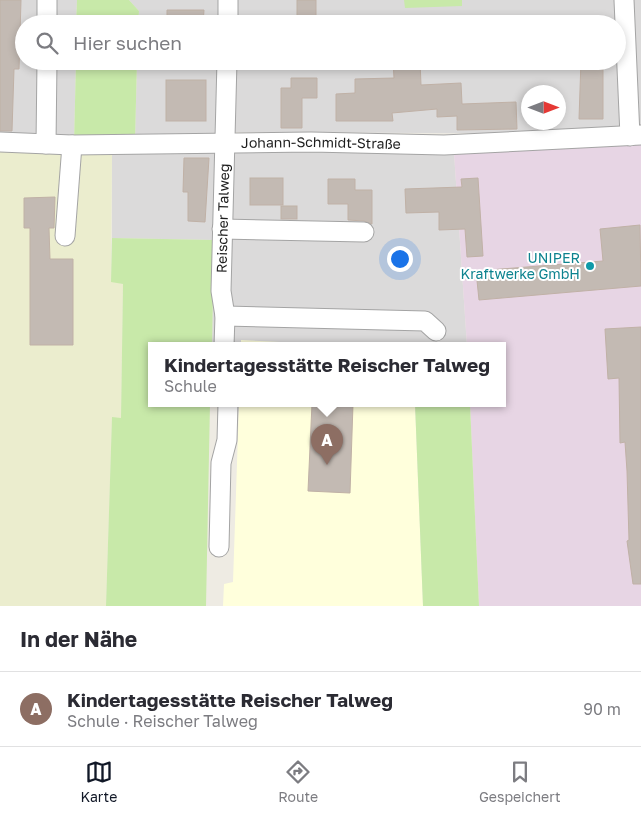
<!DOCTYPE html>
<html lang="de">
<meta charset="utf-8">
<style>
:root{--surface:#fff;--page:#f7f7f7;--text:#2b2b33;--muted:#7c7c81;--line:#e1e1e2;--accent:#111827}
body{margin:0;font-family:"Golos Text",sans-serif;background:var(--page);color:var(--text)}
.compass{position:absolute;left:521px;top:85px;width:45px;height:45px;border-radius:50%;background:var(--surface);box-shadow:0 2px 8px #0003;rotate:90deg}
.you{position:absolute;left:399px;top:258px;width:18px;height:18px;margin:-12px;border:4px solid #fff;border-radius:50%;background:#1a73e8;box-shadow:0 0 0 8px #1a73e833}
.badge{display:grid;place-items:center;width:32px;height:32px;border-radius:50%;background:var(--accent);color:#fff;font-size:16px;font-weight:700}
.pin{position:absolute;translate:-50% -41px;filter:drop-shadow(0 1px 2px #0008)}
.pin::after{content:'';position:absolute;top:26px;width:18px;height:15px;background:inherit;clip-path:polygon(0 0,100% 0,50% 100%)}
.popup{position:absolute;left:148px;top:342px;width:358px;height:65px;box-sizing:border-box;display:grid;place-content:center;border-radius:0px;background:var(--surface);filter:drop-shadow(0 1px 4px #0005);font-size:16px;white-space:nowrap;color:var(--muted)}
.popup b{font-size:19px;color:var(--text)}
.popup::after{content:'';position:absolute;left:50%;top:100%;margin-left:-10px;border:10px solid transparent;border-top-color:var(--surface)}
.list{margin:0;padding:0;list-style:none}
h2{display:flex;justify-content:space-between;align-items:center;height:65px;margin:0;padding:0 20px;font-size:21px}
h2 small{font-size:16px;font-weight:400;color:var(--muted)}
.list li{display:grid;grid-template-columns:32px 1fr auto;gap:15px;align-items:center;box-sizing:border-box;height:75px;padding:0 20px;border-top:1px solid var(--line)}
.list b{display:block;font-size:19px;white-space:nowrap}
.list p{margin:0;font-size:16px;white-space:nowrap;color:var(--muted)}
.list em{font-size:16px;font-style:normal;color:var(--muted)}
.icon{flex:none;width:28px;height:28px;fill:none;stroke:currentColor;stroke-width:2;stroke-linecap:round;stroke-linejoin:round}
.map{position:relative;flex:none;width:641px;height:606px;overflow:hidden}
.search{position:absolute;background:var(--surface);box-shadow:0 2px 8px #0003;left:15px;right:15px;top:15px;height:55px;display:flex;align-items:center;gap:12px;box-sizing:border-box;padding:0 18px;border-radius:28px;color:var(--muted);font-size:19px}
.sheet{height:140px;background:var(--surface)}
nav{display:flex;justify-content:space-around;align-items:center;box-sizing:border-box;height:70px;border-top:1px solid var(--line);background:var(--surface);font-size:14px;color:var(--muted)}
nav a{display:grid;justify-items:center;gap:2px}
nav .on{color:var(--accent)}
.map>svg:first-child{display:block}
.residential{fill:#dbdada;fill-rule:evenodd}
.industrial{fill:#e7d5e4}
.education{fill:#ffffdc}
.farmland{fill:#ebedce}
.grass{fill:#c8e9a9}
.building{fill:#c3bab3;stroke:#c0b1a6}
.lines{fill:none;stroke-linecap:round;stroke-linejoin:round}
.minor-casing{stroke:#a4a4a4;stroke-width:21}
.minor{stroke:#fff;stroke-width:19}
.culture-dot{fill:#0f9aa8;stroke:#fff;stroke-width:2}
.labels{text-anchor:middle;stroke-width:4;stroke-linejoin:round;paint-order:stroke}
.street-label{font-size:14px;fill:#1d1d1d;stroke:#fff}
.culture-label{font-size:14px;fill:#0d838f;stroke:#fff;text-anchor:end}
</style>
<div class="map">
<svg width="641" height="606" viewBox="0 0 641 606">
<rect width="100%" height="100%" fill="#eeebe3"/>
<g class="residential">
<path d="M0 0H77L76 24H24V61H76L74 143 0 136Z"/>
<path d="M129 0H223L222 24H138L139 11Z"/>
<path d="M234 0H621L626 134 231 132 233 61H617V24H233ZM528 92H558V122H528Z"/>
<path d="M626 0H641V132L633 133Z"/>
<path d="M137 61H222L220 142 135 141Z"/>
<path d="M112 151 454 153 467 346H212L214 240 112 238Z"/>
</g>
<path class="industrial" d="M641 138V606H479L470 404H502V346H467L454 153Z"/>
<g class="education">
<path d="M241 340 364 346H241Z"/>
<path d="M239 404H415L423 606H223L224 584 233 582Z"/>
</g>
<path class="farmland" d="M0 148 112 151 111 281 123 284 121 418H112L106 606H0Z"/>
<g class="grass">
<path d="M77 0H129L139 11 138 24H76Z"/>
<path d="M404 0H462V6L405 8Z"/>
<path d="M76 61H137L135 141 74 143Z"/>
<path d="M112 238 214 240 212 346H152V404H210L206 606H106L112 417 121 418 123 284 111 282Z"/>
<path d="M415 404H470L479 606H423Z"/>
</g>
<g class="building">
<path d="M0 0H21L19 69H14L12 131H0Z"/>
<rect x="297" y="0" width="19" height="19"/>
<path d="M167 10H204L203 24H167Z"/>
<path d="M393 61H420L421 85 461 83 462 104 516 102 517 129 457 130V116L437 117V109L392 113 393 121H336V94L355 93V79L394 78Z"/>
<path d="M581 61H603V119H579Z"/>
<path d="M291 78H317V98H302V128H281V88H291Z"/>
<rect x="166" y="80" width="40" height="41"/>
<path d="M184 158H209L205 222 188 221V192H183Z"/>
<rect x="250" y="178" width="33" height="27"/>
<path d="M478 178 483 256 467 257 465 229 439 230V212L406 213 405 189 462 187 461 179Z"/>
<path d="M328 179H355V190H372V224L364 221 348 220V204H328Z"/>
<path d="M55 197 54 228H49L50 259H73V345H30V228H24V198Z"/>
<rect x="281" y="206" width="16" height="13"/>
<path d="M640 225 641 286 479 300 476 271 603 261 600 229Z"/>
<path d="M641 327V584H633L627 541 629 540 627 471 625 442 620 443 619 378 608 379 605 329Z"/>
<path d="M312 404H353L350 493 308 491Z"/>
</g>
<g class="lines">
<g class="minor-casing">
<g id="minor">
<path d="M624 0 630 136"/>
<path d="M47 24V0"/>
<path d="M228 24V0"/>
<path id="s1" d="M0 142 72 145 311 142 444 145 641 135"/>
<path d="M46 144 47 61"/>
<path d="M222 229 364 232"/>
<path d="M65 236 72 145"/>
<path d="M225 316 425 321 436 331"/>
<path id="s2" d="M224 346 225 316 221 291 227 61"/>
<path d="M219 547 221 463 227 440 228 404"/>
</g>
</g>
<use href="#minor" class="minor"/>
</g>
<circle class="culture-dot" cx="590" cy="266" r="5"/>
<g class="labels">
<g class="street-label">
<text dy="5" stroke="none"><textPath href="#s1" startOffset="321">Johann-Schmidt-Straße</textPath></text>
<text dy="5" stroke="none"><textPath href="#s2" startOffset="128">Reischer Talweg</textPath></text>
</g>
<g class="culture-label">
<text x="580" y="263">UNIPER<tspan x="580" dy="16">Kraftwerke GmbH</tspan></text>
</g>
</g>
</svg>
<svg class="compass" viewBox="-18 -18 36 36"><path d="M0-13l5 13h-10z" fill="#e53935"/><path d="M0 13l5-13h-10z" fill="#7c7c81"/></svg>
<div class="you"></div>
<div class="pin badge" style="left:327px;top:465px;background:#8d6e63">A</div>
<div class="popup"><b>Kindertagesstätte Reischer Talweg</b>Schule</div>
<div class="search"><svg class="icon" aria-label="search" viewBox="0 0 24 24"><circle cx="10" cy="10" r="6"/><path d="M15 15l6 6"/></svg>Hier suchen</div>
</div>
<section class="sheet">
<h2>In der Nähe<small></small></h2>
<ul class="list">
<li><span class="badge" style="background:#8d6e63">A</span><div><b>Kindertagesstätte Reischer Talweg</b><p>Schule · Reischer Talweg</p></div><em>90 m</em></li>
</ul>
</section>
<nav>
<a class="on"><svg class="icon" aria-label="map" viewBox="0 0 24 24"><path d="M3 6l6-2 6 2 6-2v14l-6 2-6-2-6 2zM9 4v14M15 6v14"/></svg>Karte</a>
<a><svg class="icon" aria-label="directions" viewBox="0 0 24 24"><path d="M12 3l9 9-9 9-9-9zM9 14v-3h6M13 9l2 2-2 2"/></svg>Route</a>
<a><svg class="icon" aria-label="saved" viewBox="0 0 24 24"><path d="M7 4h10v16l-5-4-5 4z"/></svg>Gespeichert</a>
</nav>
